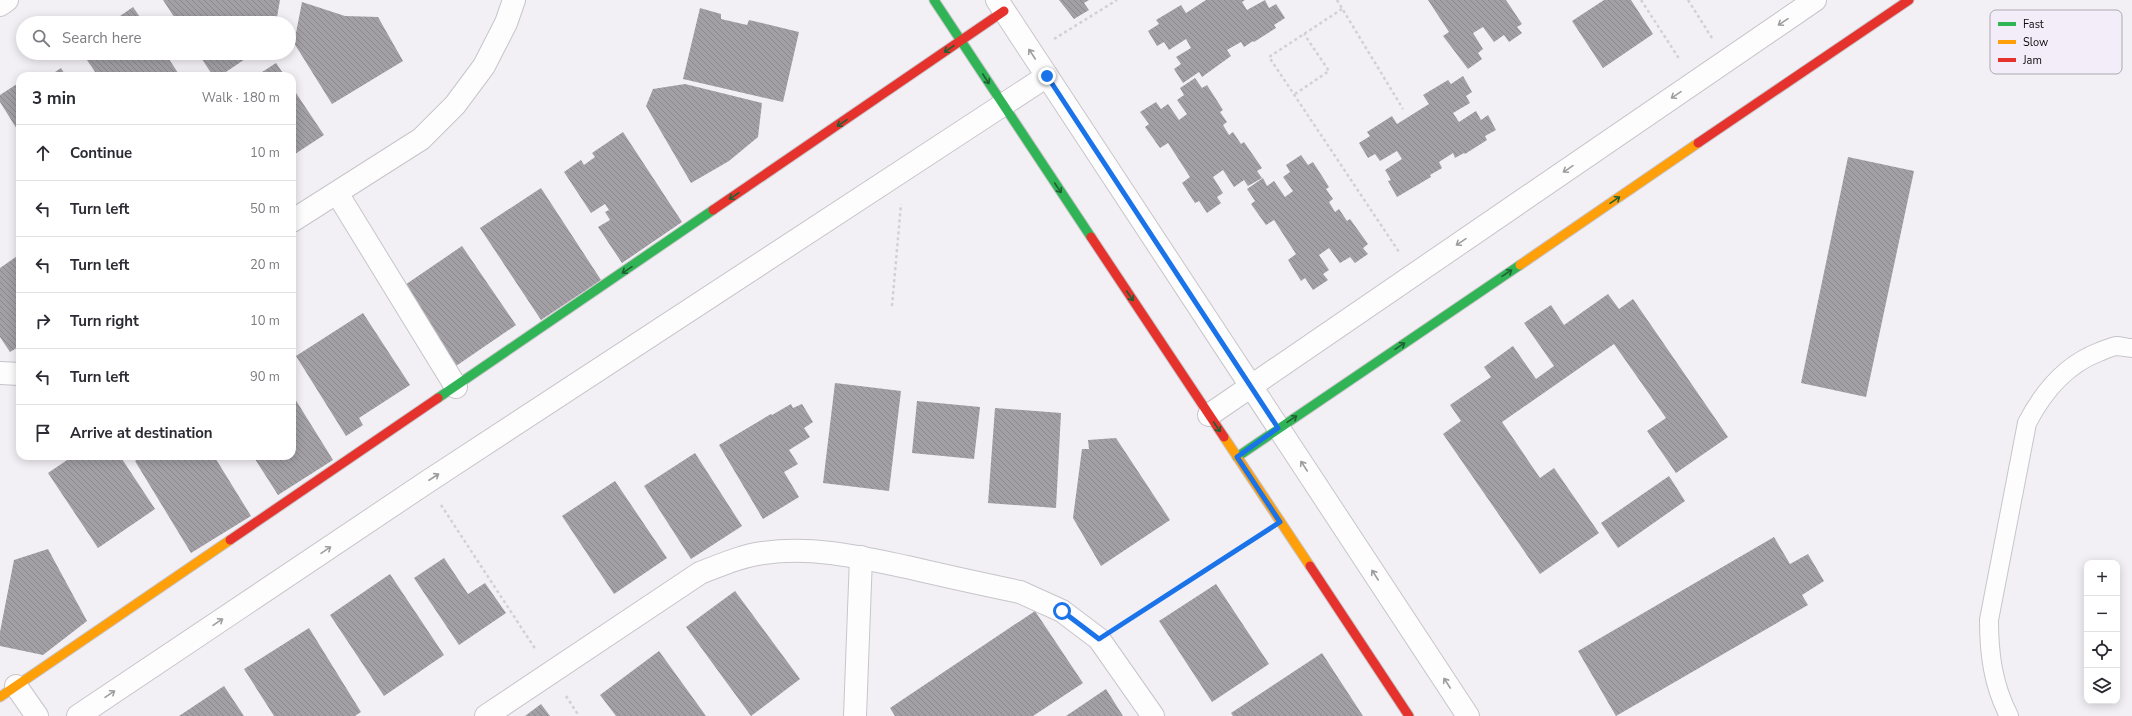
<!DOCTYPE html>
<meta charset="utf-8">
<style>
:root{--surface:#fff;--page:#f2f2f3;--text:#2b2b33;--muted:#7c7c81;--line:#e1e1e2}
body{margin:0;font-family:"Nunito Sans",sans-serif;background:var(--page);color:var(--text)}
.controls{position:absolute;right:12px;bottom:12px;display:grid;overflow:hidden;border-radius:8px;box-shadow:0 2px 10px #0003}
.controls button{width:36px;height:36px;display:grid;place-items:center;padding:0;border:0;border-bottom:1px solid var(--line);background:var(--surface);color:var(--text);font:20px sans-serif}
.stop{position:absolute;width:12px;height:12px;margin:-9px;border:3px solid #1a73e8;border-radius:50%;background:#fff}
.stop.end{background:#1a73e8;border-color:#fff;box-shadow:0 1px 4px #0008}
.list{margin:0;padding:0;list-style:none}
h2{display:flex;justify-content:space-between;align-items:center;height:52px;margin:0;padding:0 16px;font-size:17px}
h2 small{font-size:13px;font-weight:400;color:var(--muted)}
.list li{display:grid;grid-template-columns:26px 1fr auto;gap:12px;align-items:center;box-sizing:border-box;height:56px;padding:0 16px;border-top:1px solid var(--line)}
.list b{display:block;font-size:15px;white-space:nowrap}
.list em{font-size:13px;font-style:normal;color:var(--muted)}
.icon{flex:none;width:22px;height:22px;fill:none;stroke:currentColor;stroke-width:2;stroke-linecap:round;stroke-linejoin:round}
.map{position:relative;flex:none;width:2132px;height:716px;overflow:hidden}
.search{position:absolute;background:var(--surface);box-shadow:0 2px 10px #0003;left:16px;top:16px;width:280px;height:44px;display:flex;align-items:center;gap:10px;box-sizing:border-box;padding:0 14px;border-radius:22px;color:var(--muted);font-size:15px}
.panel{position:absolute;background:var(--surface);box-shadow:0 2px 10px #0003;left:16px;top:72px;width:280px;height:388px;border-radius:12px}
.map>svg:first-child{display:block}
.building{fill:url(#building-back-hatch)}
.lines{fill:none;stroke-linecap:round;stroke-linejoin:round}
.lane-casing{stroke:#c7c5c9;stroke-width:20}
.street-casing{stroke:#c7c5c9;stroke-width:24}
.fast-casing{stroke:#c7c5c9;stroke-width:11}
.slow-casing{stroke:#c7c5c9;stroke-width:11}
.jam-casing{stroke:#c7c5c9;stroke-width:11}
.path{stroke:#d1d1d2;stroke-width:2.5;stroke-dasharray:3 3;stroke-linecap:butt}
.lane{stroke:#fdfdfe;stroke-width:18}
.street{stroke:#fdfdfe;stroke-width:22}
.fast{stroke:#30b455;stroke-width:9}
.slow{stroke:#ff9f0a;stroke-width:9}
.jam{stroke:#e5322d;stroke-width:9}
.oneway{stroke:#9d9c9e}
.oneway2{stroke:#1e6032}
.route{stroke:#1a73e8;stroke-width:5}
.key{fill:#f2edf8;stroke:#ada9b2;stroke-width:1}
.key-label{font-size:11px;fill:#0d0b0f}
</style>
<div class="map">
<svg width="2132" height="716" viewBox="0 0 2132 716">
<defs>
<pattern id="building-back-hatch" width="6" height="6" patternUnits="userSpaceOnUse"><rect width="6" height="6" fill="#a2a0a5"/><path d="M-1 5l2 2M0 0l6 6M5-1l2 2" fill="none" stroke="#8a888d"/></pattern>
</defs>
<rect width="100%" height="100%" fill="#f2f0f5"/>
<g class="building">
<path d="M163 0H280L276 23H178Z"/>
<path d="M1059 0H1089L1084 3 1089 10 1074 19Z"/>
<path d="M1206 0H1245L1242 2 1247 10 1265 0 1269 8 1276 4 1285 18 1274 25 1276 28 1254 42 1253 41 1244 47 1241 42 1227 50 1231 56 1202 77 1199 72 1183 83 1174 69 1181 64 1176 57 1191 48 1186 39 1169 50 1164 42 1157 46 1148 31 1159 24 1156 20 1181 5 1186 13Z"/>
<path d="M1428 0H1506L1522 24 1517 27 1522 33 1509 42 1504 35 1494 42 1483 27 1473 33 1483 49 1478 53 1482 59 1468 69 1443 36 1449 32Z"/>
<path d="M1604 0H1631L1653 34 1603 68 1572 21Z"/>
<path d="M302 2 345 16 378 17 403 61 332 104 294 43Z"/>
<path d="M133 7 144 23H110Z"/>
<path d="M700 8 721 14V19L747 25 749 20 799 32 783 102 683 79Z"/>
<path d="M82 53H165L180 76H98Z"/>
<path d="M198 53H254L220 76H213Z"/>
<path d="M276 63 285 76H256Z"/>
<path d="M61 68 66 76H49Z"/>
<path d="M1463 76 1472 92 1466 96 1470 103 1453 113 1459 122 1476 111 1481 120 1488 115 1496 130 1485 136 1487 140 1465 154 1464 153 1455 158 1453 153 1439 162 1442 168 1430 175 1431 177 1397 197 1388 181 1391 180 1385 170 1402 159 1397 151 1380 161 1375 154 1368 158 1359 143 1370 136 1367 132 1392 116 1397 124 1429 104 1423 95 1448 80 1451 84Z"/>
<path d="M1195 78 1202 88 1207 85 1223 110 1220 112 1227 122 1223 125 1229 135 1233 132 1241 144 1244 142 1262 168 1257 171 1262 178 1248 186 1244 180 1234 187 1223 170 1213 177 1223 193 1217 197 1221 203 1207 213 1199 201 1195 203 1182 183 1190 177 1168 143 1160 148 1145 127 1149 124 1140 112 1156 102 1161 109 1168 104 1179 120 1187 114 1177 100 1184 95 1180 88Z"/>
<path d="M20 82V134L0 102V95Z"/>
<path d="M685 84 762 103 758 137 729 161 691 183 646 106 653 89Z"/>
<path d="M292 87 324 135 292 156Z"/>
<path d="M623 132 682 222 622 263 598 227 610 220 605 212 609 210 605 204 591 213 564 172 581 160 584 165 595 157 592 153Z"/>
<path d="M1301 155 1308 165 1313 162 1329 187 1326 189 1333 199 1329 202 1335 212 1339 209 1347 221 1350 219 1368 244 1363 248 1368 254 1355 263 1350 257 1340 263 1329 248 1319 255 1329 270 1323 274 1328 280 1313 290 1305 278 1301 281 1288 260 1296 254 1274 220 1266 225 1251 204 1255 201 1247 189 1263 178 1267 186 1274 181 1285 197 1293 191 1283 177 1290 172 1286 165Z"/>
<path d="M1848 157 1914 171 1866 397 1801 383Z"/>
<path d="M541 188 601 280 541 320 480 228Z"/>
<path d="M462 246 516 325 456 366 402 287Z"/>
<path d="M20 254V346L10 352 0 337V268Z"/>
<path d="M1608 294 1619 309 1633 299 1728 437 1676 473 1647 431 1666 418 1614 344 1502 422 1540 478 1554 468 1599 533 1540 574 1443 434 1461 421 1450 405 1491 377 1484 367 1513 346 1536 379 1554 366 1524 323 1551 305 1564 325Z"/>
<path d="M363 313 410 385 359 418 363 425 346 436 296 356Z"/>
<path d="M835 383 901 391 889 491 823 483Z"/>
<path d="M292 394 333 460 278 495 253 456H292Z"/>
<path d="M917 401 980 407 974 459 912 453Z"/>
<path d="M791 404 793 408 802 404 813 422 804 428 810 437 789 450 798 464 784 472 799 497 763 519 719 445 771 414 772 415Z"/>
<path d="M995 408 1061 413 1056 508 988 503Z"/>
<path d="M1116 438 1170 520 1101 566 1073 518 1082 449H1089L1088 440Z"/>
<path d="M695 453 742 526 691 559 644 486Z"/>
<path d="M73 456H120L155 509 98 548 48 473Z"/>
<path d="M143 456H214L251 516 191 553 135 461Z"/>
<path d="M1669 476 1685 501 1618 548 1601 523Z"/>
<path d="M615 481 667 558 614 594 562 516Z"/>
<path d="M1774 537 1790 564 1808 554 1824 581 1802 595 1808 605 1616 716 1578 651Z"/>
<path d="M48 549 87 621 43 655 0 646V632L14 560Z"/>
<path d="M444 558 468 594 485 583 506 613 459 645 414 578Z"/>
<path d="M390 574 444 655 384 696 330 615Z"/>
<path d="M1216 584 1269 664 1212 702 1159 621Z"/>
<path d="M735 591 800 679 751 716 686 627Z"/>
<path d="M1035 611 1083 683 1033 716H895L890 708Z"/>
<path d="M309 628 361 712 355 716H274L244 669Z"/>
<path d="M659 651 706 716H616L600 695Z"/>
<path d="M1322 653 1363 716H1233L1231 713Z"/>
<path d="M224 686 244 716H179Z"/>
<path d="M1106 689 1123 716H1066Z"/>
<path d="M541 704 550 716H525Z"/>
</g>
<g class="lines">
<g class="lane-casing">
<path id="lane" d="M2009 716C1993 685 1989 654 1989 620L2027 423C2043 392 2065 365 2099 352 2104 350 2111 347 2116 346 2121 346 2127 348 2132 348"/>
</g>
<g class="street-casing">
<g id="street">
<path d="M997 0 1468 716"/>
<path d="M0 5 7 0"/>
<path d="M337 193 456 387"/>
<path d="M292 221 421 139 455 105 484 66 506 23 514 0"/>
<path d="M0 373 20 374"/>
<path d="M1209 415 1815 0"/>
<path d="M16 686 37 716"/>
<path d="M78 716 427 482 1047 76"/>
<path d="M486 716 700 573C721 565 741 556 763 553 813 546 859 557 907 567 945 576 982 584 1020 592L1062 611 1099 639 1153 716"/>
<path d="M855 716 861 557"/>
</g>
</g>
<g class="fast-casing">
<g id="fast">
<path d="M934 0 1091 237"/>
<path d="M438 398 713 210"/>
<path d="M1237 457 1520 265"/>
</g>
</g>
<g class="slow-casing">
<g id="slow">
<path d="M1520 265 1698 143"/>
<path d="M1224 437 1310 566"/>
<path d="M0 697 230 540"/>
</g>
</g>
<g class="jam-casing">
<g id="jam">
<path d="M1698 143 1909 0"/>
<path d="M713 210 1004 11"/>
<path d="M1091 237 1224 437"/>
<path d="M230 540 438 398"/>
<path d="M1310 566 1409 716"/>
</g>
</g>
<g class="path">
<path d="M1337 0 1403 109"/>
<path d="M1641 0 1680 60"/>
<path d="M1688 0 1712 38"/>
<path d="M1342 9 1269 57 1399 252"/>
<path d="M1054 39 1117 0"/>
<path d="M1295 94 1329 71 1304 34"/>
<path d="M892 306 901 204"/>
<path d="M441 505 536 650"/>
<path d="M1121 625 1257 536"/>
<path d="M566 696 579 716"/>
</g>
<use href="#lane" class="lane"/>
<use href="#street" class="street"/>
<use href="#fast" class="fast"/>
<use href="#slow" class="slow"/>
<use href="#jam" class="jam"/>
</g>
<defs><path id="oneway-shaft" d="M-6 0H5M1.5-3L5.5 0L1.5 3" fill="none" stroke-width="1.6" stroke-linecap="round" stroke-linejoin="round"/></defs>
<g class="oneway">
<use href="#oneway-shaft" transform="translate(1783 22) rotate(146)"/>
<use href="#oneway-shaft" transform="translate(1032 54) rotate(-123)"/>
<use href="#oneway-shaft" transform="translate(1676 95) rotate(146)"/>
<use href="#oneway-shaft" transform="translate(1568 169) rotate(146)"/>
<use href="#oneway-shaft" transform="translate(1461 242) rotate(146)"/>
<use href="#oneway-shaft" transform="translate(1304 466) rotate(-123)"/>
<use href="#oneway-shaft" transform="translate(434 477) rotate(-33)"/>
<use href="#oneway-shaft" transform="translate(326 550) rotate(-34)"/>
<use href="#oneway-shaft" transform="translate(1375 575) rotate(-123)"/>
<use href="#oneway-shaft" transform="translate(218 622) rotate(-34)"/>
<use href="#oneway-shaft" transform="translate(1447 683) rotate(-123)"/>
<use href="#oneway-shaft" transform="translate(110 694) rotate(-34)"/>
</g>
<g class="oneway2">
<use href="#oneway-shaft" transform="translate(949 49) rotate(146)"/>
<use href="#oneway-shaft" transform="translate(986 79) rotate(57)"/>
<use href="#oneway-shaft" transform="translate(842 123) rotate(146)"/>
<use href="#oneway-shaft" transform="translate(1058 188) rotate(56)"/>
<use href="#oneway-shaft" transform="translate(734 196) rotate(146)"/>
<use href="#oneway-shaft" transform="translate(1615 200) rotate(-34)"/>
<use href="#oneway-shaft" transform="translate(627 270) rotate(146)"/>
<use href="#oneway-shaft" transform="translate(1507 273) rotate(-34)"/>
<use href="#oneway-shaft" transform="translate(1130 296) rotate(56)"/>
<use href="#oneway-shaft" transform="translate(1400 346) rotate(-34)"/>
<use href="#oneway-shaft" transform="translate(1292 419) rotate(-34)"/>
<use href="#oneway-shaft" transform="translate(1217 427) rotate(56)"/>
</g>
<g class="lines">
<path class="route" d="M1047 76 1278 428 1237 457 1280 522 1099 639 1062 611"/>
</g>
<rect x="1990" y="10" width="132" height="64" rx="6" class="key"/>
<rect x="1998" y="22" width="18" height="4" fill="#30b455"/>
<rect x="1998" y="40" width="18" height="4" fill="#ff9f0a"/>
<rect x="1998" y="58" width="18" height="4" fill="#e5322d"/>
<g class="key-label">
<text x="2023" y="28">Fast</text>
<text x="2023" y="46">Slow</text>
<text x="2023" y="64">Jam</text>
</g>
</svg>
<div class="controls">
<button>+</button>
<button>−</button>
<button><svg class="icon" aria-label="locate" viewBox="0 0 24 24"><circle cx="12" cy="12" r="6"/><path d="M12 2v4M12 18v4M2 12h4M18 12h4"/></svg></button>
<button><svg class="icon" aria-label="layers" viewBox="0 0 24 24"><path d="M12 4l9 5-9 5-9-5zM3 14l9 5 9-5"/></svg></button>
</div>
<div class="stop" style="left:1062px;top:611px"></div>
<div class="stop end" style="left:1047px;top:76px"></div>
<div class="search"><svg class="icon" aria-label="search" viewBox="0 0 24 24"><circle cx="10" cy="10" r="6"/><path d="M15 15l6 6"/></svg>Search here</div>
<section class="panel">
<h2>3 min<small>Walk · 180 m</small></h2>
<ul class="list">
<li><svg class="icon" aria-label="ahead" viewBox="0 0 24 24"><path d="M12 20V5M6 11l6-6 6 6"/></svg><div><b>Continue</b></div><em>10 m</em></li>
<li><svg class="icon" aria-label="left" viewBox="0 0 24 24"><path d="M17 20v-9H6M10 6l-5 5 5 5"/></svg><div><b>Turn left</b></div><em>50 m</em></li>
<li><svg class="icon" aria-label="left" viewBox="0 0 24 24"><path d="M17 20v-9H6M10 6l-5 5 5 5"/></svg><div><b>Turn left</b></div><em>20 m</em></li>
<li><svg class="icon" aria-label="right" viewBox="0 0 24 24"><path d="M7 20v-9h11M14 6l5 5-5 5"/></svg><div><b>Turn right</b></div><em>10 m</em></li>
<li><svg class="icon" aria-label="left" viewBox="0 0 24 24"><path d="M17 20v-9H6M10 6l-5 5 5 5"/></svg><div><b>Turn left</b></div><em>90 m</em></li>
<li><svg class="icon" aria-label="arrive" viewBox="0 0 24 24"><path d="M6 21V4h12l-3 4 3 4H6"/></svg><div><b>Arrive at destination</b></div></li>
</ul>
</section>
</div>
